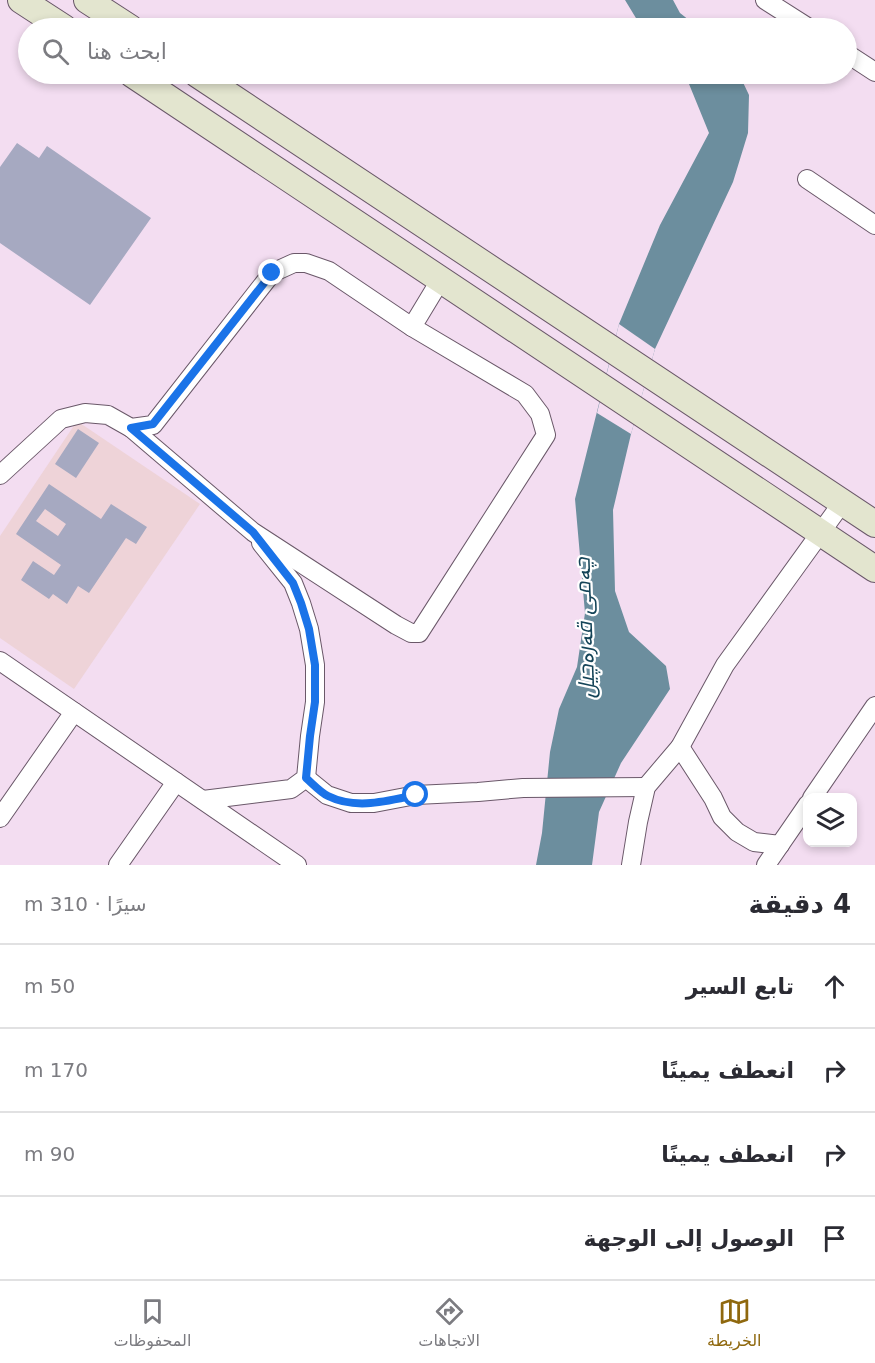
<!DOCTYPE html>
<html lang="ar">
<meta charset="utf-8">
<style>
:root{--surface:#fff;--page:#f7f7f7;--text:#2b2b33;--muted:#7c7c81;--line:#e1e1e2;--accent:#8f680e}
body{margin:0;font-family:"DejaVu Sans",Cairo,sans-serif;background:var(--page);color:var(--text);direction:rtl}
.controls{position:absolute;right:18px;bottom:18px;display:grid;overflow:hidden;border-radius:12px;box-shadow:0 3px 9px #0003}
.controls button{width:54px;height:54px;display:grid;place-items:center;padding:0;border:0;border-bottom:2px solid var(--line);background:var(--surface);color:var(--text);font:30px sans-serif}
.stop{position:absolute;width:18px;height:18px;margin:-14px;border:4px solid #1a73e8;border-radius:50%;background:#fff}
.stop.end{background:#1a73e8;border-color:#fff;box-shadow:0 2px 6px #0008}
.list{margin:0;padding:0;list-style:none}
h2{display:flex;justify-content:space-between;align-items:center;height:78px;margin:0;padding:0 24px;font-size:26px}
h2 small{font-size:20px;font-weight:400;color:var(--muted)}
.list li{display:grid;grid-template-columns:39px 1fr auto;gap:18px;align-items:center;box-sizing:border-box;height:84px;padding:0 24px;border-top:2px solid var(--line)}
.list b{display:block;font-size:22px;white-space:nowrap}
.list em{font-size:20px;font-style:normal;color:var(--muted)}
.icon{flex:none;width:33px;height:33px;fill:none;stroke:currentColor;stroke-width:2;stroke-linecap:round;stroke-linejoin:round}
.map{position:relative;flex:none;width:875px;height:865px;overflow:hidden;direction:ltr}
.search{position:absolute;background:var(--surface);box-shadow:0 3px 9px #0003;left:18px;right:18px;top:18px;height:66px;display:flex;align-items:center;gap:15px;box-sizing:border-box;padding:0 21px;border-radius:33px;color:var(--muted);font-size:22px}
.sheet{height:414px;background:var(--surface)}
nav{display:flex;justify-content:space-around;align-items:center;box-sizing:border-box;height:84px;border-top:2px solid var(--line);background:var(--surface);font-size:16px;color:var(--muted)}
nav a{display:grid;justify-items:center;gap:3px}
nav .on{color:var(--accent)}
.map>svg:first-child{display:block}
.education{fill:#eed3d8}
.water{fill:#6c8e9e}
.pier{fill:#f3ddf1}
.building{fill:#a6a9c1;fill-rule:evenodd}
.lines{fill:none;stroke-linecap:round;stroke-linejoin:round}
.street-casing{stroke:#6a5869;stroke-width:20}
.secondary-casing{stroke:#6a5869;stroke-width:28}
.street{stroke:#fff;stroke-width:18}
.secondary{stroke:#e3e5cf;stroke-width:26}
.route{stroke:#1a73e8;stroke-width:8}
.labels{text-anchor:middle;stroke-width:4.5;stroke-linejoin:round;paint-order:stroke}
.water-label{font-size:22px;font-style:italic;fill:#144458;stroke:#fff}
</style>
<div class="map">
<svg width="875" height="865" viewBox="0 0 875 865">
<rect width="100%" height="100%" fill="#f3ddf1"/>
<path class="education" d="M77 421 200 504 74 689 0 638V536Z"/>
<g class="water">
<path d="M625 0H673L680 13 699 28H642Z"/>
<path d="M680 74H739L749 95 748 133 733 182 655 349 631 434 613 510 615 591 629 632 666 666 670 689 621 763 599 812 592 865H536L542 833 550 752 559 709 577 667 585 613 575 499 619 324 660 225 709 133 689 84Z"/>
</g>
<path class="pier" d="M619 324 655 349 631 434 597 413Z"/>
<g class="building">
<path d="M17 143 39 158 47 146 151 218 90 305 0 243V167Z"/>
<path d="M78 429 99 443 76 478 55 464Z"/>
<path d="M49 484 101 519 111 504 147 527 136 544 126 538 89 593 78 586 67 604 53 594 49 599 21 580 33 561 54 575 61 565 16 534ZM45 509 66 524 58 536 36 521Z"/>
</g>
<g class="lines">
<g class="street-casing">
<g id="street">
<path d="M765 0 809 28"/>
<path d="M846 53 875 72"/>
<path d="M807 179 875 225"/>
<path d="M131 428 253 532 396 625 411 633H419L546 435 540 414 525 394 412 327 441 279"/>
<path d="M0 475 61 419 85 413 108 415 131 428 153 425 272 273 294 263H306L329 271 412 327"/>
<path d="M0 661 297 865"/>
<path d="M680 747 713 798 722 817 737 832 754 842 780 845"/>
<path d="M306 778 327 795 351 803H374L416 795 478 792 523 788 646 787"/>
<path d="M812 798 875 706"/>
<path d="M203 800 291 789 306 778 310 736 315 702V665L309 629 301 603 293 583 261 543"/>
<path d="M0 818 74 712"/>
<path d="M118 865 176 782"/>
<path d="M631 865 638 822 646 787 680 747 725 665 842 503"/>
<path d="M766 865 808 804"/>
</g>
</g>
<g class="secondary-casing">
<g id="secondary">
<path d="M21 0 64 28"/>
<path d="M87 0 130 28"/>
<path d="M132 74 875 569"/>
<path d="M197 74 875 524"/>
</g>
</g>
<use href="#street" class="street"/>
<use href="#secondary" class="secondary"/>
</g>
<g class="lines">
<path class="route" d="M272 273 153 424 131 428 253 532 293 583 301 603 309 629 315 665V702L310 736 306 778C313 784 320 792 328 796 356 810 387 801 416 795"/>
</g>
<g class="labels">
<g class="water-label">
<text transform="translate(584 628) rotate(-92)" y="8">چەمی قەرەچیل</text>
</g>
</g>
</svg>
<div class="controls">
<button><svg class="icon" aria-label="layers" viewBox="0 0 24 24"><path d="M12 4l9 5-9 5-9-5zM3 14l9 5 9-5"/></svg></button>
</div>
<div class="stop" style="left:416px;top:795px"></div>
<div class="stop end" style="left:272px;top:273px"></div>
<div class="search"><svg class="icon" aria-label="search" viewBox="0 0 24 24"><circle cx="10" cy="10" r="6"/><path d="M15 15l6 6"/></svg>ابحث هنا</div>
</div>
<section class="sheet">
<h2>4 دقيقة<small>سيرًا · 310 m</small></h2>
<ul class="list">
<li><svg class="icon" aria-label="ahead" viewBox="0 0 24 24"><path d="M12 20V5M6 11l6-6 6 6"/></svg><div><b>تابع السير</b></div><em>50 m</em></li>
<li><svg class="icon" aria-label="right" viewBox="0 0 24 24"><path d="M7 20v-9h11M14 6l5 5-5 5"/></svg><div><b>انعطف يمينًا</b></div><em>170 m</em></li>
<li><svg class="icon" aria-label="right" viewBox="0 0 24 24"><path d="M7 20v-9h11M14 6l5 5-5 5"/></svg><div><b>انعطف يمينًا</b></div><em>90 m</em></li>
<li><svg class="icon" aria-label="arrive" viewBox="0 0 24 24"><path d="M6 21V4h12l-3 4 3 4H6"/></svg><div><b>الوصول إلى الوجهة</b></div></li>
</ul>
</section>
<nav>
<a class="on"><svg class="icon" aria-label="map" viewBox="0 0 24 24"><path d="M3 6l6-2 6 2 6-2v14l-6 2-6-2-6 2zM9 4v14M15 6v14"/></svg>الخريطة</a>
<a><svg class="icon" aria-label="directions" viewBox="0 0 24 24"><path d="M12 3l9 9-9 9-9-9zM9 14v-3h6M13 9l2 2-2 2"/></svg>الاتجاهات</a>
<a><svg class="icon" aria-label="saved" viewBox="0 0 24 24"><path d="M7 4h10v16l-5-4-5 4z"/></svg>المحفوظات</a>
</nav>
